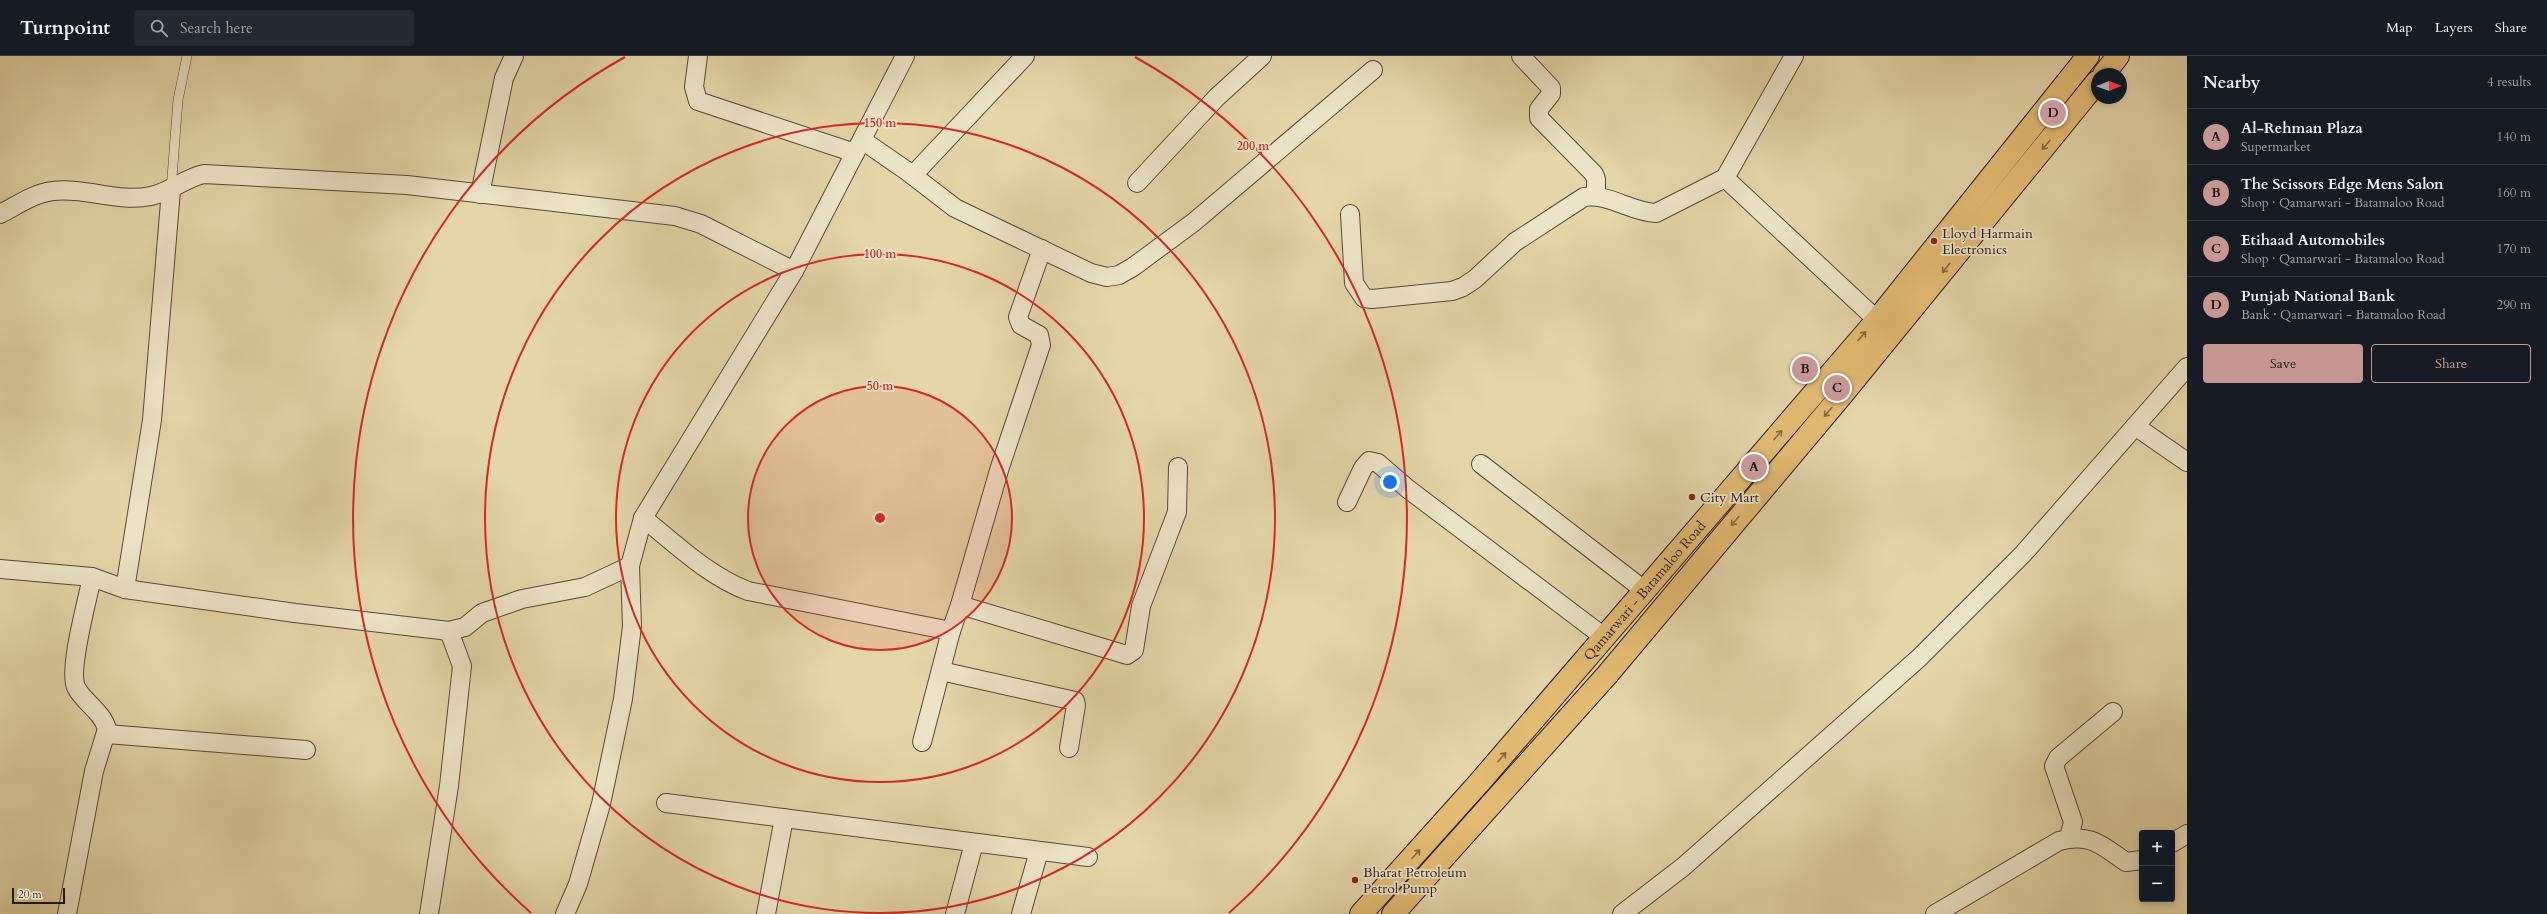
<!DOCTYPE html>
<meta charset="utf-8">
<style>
:root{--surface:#171b24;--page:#242831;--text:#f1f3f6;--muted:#9ea1a6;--line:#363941;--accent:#c59692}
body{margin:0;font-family:Cardo,serif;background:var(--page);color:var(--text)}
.controls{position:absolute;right:12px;bottom:12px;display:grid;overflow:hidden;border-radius:4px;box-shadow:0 2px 6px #0003}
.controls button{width:36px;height:36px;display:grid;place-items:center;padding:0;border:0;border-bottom:1px solid var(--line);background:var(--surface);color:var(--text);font:20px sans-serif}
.compass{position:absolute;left:2091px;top:12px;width:36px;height:36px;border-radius:50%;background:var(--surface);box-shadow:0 2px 6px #0003;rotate:89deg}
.scale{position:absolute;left:12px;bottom:10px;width:53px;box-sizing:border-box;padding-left:4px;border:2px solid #281812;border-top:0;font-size:11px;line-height:14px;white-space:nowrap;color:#281812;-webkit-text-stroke:3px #ede4c7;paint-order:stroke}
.you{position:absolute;left:1390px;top:426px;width:14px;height:14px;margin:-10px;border:3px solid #fff;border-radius:50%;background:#1a73e8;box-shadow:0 0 0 6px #1a73e833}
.badge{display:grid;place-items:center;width:26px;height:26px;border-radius:50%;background:var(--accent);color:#111;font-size:13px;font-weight:700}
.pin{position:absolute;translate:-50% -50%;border:2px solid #fff;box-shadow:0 1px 4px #0006}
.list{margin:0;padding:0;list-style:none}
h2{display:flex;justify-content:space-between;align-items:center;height:52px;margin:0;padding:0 16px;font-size:17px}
h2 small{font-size:13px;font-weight:400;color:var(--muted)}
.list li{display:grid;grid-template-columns:26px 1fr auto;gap:12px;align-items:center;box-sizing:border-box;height:56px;padding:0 16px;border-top:1px solid var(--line)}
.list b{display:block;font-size:15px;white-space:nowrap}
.list p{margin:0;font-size:13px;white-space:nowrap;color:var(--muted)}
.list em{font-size:13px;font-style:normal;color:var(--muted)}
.actions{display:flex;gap:8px;padding:12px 16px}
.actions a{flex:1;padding:9px 0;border:1px solid var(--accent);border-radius:4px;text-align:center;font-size:14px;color:var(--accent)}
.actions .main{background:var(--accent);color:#111}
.icon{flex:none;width:22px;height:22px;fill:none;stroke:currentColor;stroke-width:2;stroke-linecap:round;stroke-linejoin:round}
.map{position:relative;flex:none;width:2187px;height:858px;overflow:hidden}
header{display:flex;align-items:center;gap:24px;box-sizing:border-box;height:56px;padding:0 20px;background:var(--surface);border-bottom:1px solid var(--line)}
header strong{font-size:19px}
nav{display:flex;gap:22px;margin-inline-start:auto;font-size:14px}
.search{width:280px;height:36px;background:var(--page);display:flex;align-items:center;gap:10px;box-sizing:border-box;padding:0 14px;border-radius:4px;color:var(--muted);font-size:15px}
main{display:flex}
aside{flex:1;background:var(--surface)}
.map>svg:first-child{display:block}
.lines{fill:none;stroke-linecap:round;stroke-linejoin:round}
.service-casing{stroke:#574838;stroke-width:10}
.minor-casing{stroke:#574838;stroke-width:20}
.primary-casing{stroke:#281812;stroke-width:24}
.service{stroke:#ede4c7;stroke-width:9}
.minor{stroke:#ede4c7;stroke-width:18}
.primary{stroke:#e2bb74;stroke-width:22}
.oneway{stroke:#856a43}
.ring{fill:none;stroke:#d62828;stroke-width:2}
.poi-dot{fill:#8f2418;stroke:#ede4c7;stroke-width:1.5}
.labels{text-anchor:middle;stroke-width:3.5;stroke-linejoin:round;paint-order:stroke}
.poi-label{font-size:14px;fill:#281812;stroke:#ede4c7;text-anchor:start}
.street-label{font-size:14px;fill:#281812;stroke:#ede4c7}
.centre{fill:#d62828;stroke:#ede4c7;stroke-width:2}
.ring-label{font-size:12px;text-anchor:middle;font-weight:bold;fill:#d62828;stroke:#ede4c7;stroke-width:3.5;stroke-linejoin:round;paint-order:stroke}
</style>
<header>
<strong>Turnpoint</strong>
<div class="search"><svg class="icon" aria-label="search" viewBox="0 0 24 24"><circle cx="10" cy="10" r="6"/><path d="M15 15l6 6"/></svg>Search here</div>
<nav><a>Map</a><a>Layers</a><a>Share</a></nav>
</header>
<main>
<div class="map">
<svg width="2187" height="858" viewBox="0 0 2187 858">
<rect width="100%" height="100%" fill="#e4d6a9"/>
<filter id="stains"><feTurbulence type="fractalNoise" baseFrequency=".005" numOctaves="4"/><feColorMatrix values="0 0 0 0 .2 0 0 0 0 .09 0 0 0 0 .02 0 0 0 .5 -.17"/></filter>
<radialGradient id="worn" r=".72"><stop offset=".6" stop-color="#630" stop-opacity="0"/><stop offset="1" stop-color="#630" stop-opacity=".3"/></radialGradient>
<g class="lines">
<g class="service-casing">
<path id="service" d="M171 134 178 44 187 0"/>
</g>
<g class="minor-casing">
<g id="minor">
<path d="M698 0 694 31 698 45 855 97"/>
<path d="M1521 0 1551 32V38L1539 53V62L1594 118 1596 123V139"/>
<path d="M862 84 907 115 955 152 1091 217 1107 221 1119 219 1133 211 1194 166 1373 14"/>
<path d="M913 119 1025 0"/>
<path d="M1725 122 1877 264"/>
<path d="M1137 127 1217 41 1262 0"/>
<path d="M480 138 504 22 514 0"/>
<path d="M0 158C16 150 34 137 53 135 86 131 118 147 151 140 170 136 185 122 204 118L407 129 675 160 701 168 794 215"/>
<path d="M1350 158 1354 227 1364 242 1372 243 1452 235 1463 231 1475 223 1515 186 1584 141C1608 137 1631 156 1656 157L1725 122 1794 0"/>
<path d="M2135 370 2187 406"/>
<path d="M1481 408 1644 534"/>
<path d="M1347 446 1363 412 1369 405 1378 407 1408 433 1604 581"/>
<path d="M643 462C676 488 708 520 748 535L951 575 960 549 1127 599 1134 594 1141 550 1177 456 1178 411"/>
<path d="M0 513 92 521 125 533 295 557 449 575 465 571 482 557 522 543 585 531 630 510 643 462 794 215 905 0"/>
<path d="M125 533 152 364 171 134"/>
<path d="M960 549 1000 411 1041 289 1039 279 1021 269 1018 261 1042 193"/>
<path d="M941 615 1075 645 1076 649 1069 692"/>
<path d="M107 678 306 694"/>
<path d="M922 686 951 575"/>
<path d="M666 747 1088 801"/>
<path d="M2069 782 2073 766 2054 710 2058 702 2113 656"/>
<path d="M2172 787 2187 778"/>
<path d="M67 858 94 715 107 673C102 655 83 646 76 631 68 613 88 542 92 521"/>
<path d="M429 858 449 730 462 610 449 575"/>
<path d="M565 858 578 828 601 748 623 643 632 570 630 510"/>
<path d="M766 858 784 762"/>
<path d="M955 858 974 787"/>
<path d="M1021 858 1039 795"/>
<path d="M1622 858 1683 811 1919 602 2023 498 2187 311"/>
<path d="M1935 858 2059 785C2091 777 2101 789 2126 806L2142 804"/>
</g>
</g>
<g class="primary-casing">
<g id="primary">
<path d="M2104 18 2118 0"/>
<path id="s1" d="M1361 858 1478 728 1877 264 2088 0"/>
<path d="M1393 858 1607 619 1841 340 2097 26"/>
</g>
</g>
<use href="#service" class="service"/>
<use href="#minor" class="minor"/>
<use href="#primary" class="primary"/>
</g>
<defs><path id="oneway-shaft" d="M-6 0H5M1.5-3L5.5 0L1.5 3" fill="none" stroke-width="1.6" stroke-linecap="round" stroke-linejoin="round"/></defs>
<g class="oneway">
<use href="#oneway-shaft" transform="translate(2046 89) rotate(130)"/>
<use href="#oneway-shaft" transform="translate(1946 212) rotate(128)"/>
<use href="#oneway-shaft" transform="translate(1862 280) rotate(-49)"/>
<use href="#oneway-shaft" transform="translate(1828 356) rotate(131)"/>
<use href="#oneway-shaft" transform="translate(1778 379) rotate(-49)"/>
<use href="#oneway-shaft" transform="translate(1735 465) rotate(130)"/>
<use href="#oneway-shaft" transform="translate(1502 701) rotate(-49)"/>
<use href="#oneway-shaft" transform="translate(1416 798) rotate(-48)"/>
</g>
<circle cx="880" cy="462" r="132" fill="#d62828" fill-opacity=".12"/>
<g class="ring">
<circle cx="880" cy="462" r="132"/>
<circle cx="880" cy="462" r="264"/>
<circle cx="880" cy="462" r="395"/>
<path d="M531 857A527 527 0 0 1 625 1M1135 1A527 527 0 0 1 1229 857"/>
</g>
<g class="poi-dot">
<circle cx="1934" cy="185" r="4"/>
<circle cx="1692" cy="441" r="4"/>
<circle cx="1355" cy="824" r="4"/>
</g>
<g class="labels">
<g class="poi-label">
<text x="1942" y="182">Lloyd Harmain<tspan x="1942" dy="16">Electronics</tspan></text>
<text x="1700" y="446">City Mart</text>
<text x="1363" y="821">Bharat Petroleum<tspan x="1363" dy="16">Petrol Pump</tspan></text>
</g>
<g class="street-label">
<text dy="5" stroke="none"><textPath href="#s1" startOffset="430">Qamarwari - Batamaloo Road</textPath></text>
</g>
</g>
<circle cx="880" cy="462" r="6" class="centre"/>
<g class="ring-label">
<text x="880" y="71">150 m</text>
<text x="1253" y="94">200 m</text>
<text x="880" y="202">100 m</text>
<text x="880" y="334">50 m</text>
</g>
<rect width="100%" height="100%" filter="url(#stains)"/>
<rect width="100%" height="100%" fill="url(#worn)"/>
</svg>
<div class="controls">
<button>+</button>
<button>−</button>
</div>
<svg class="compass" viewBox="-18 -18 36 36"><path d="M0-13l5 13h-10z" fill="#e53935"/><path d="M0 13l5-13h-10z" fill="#9ea1a6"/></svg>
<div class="scale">20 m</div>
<div class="you"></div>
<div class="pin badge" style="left:1754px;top:411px">A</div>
<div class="pin badge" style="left:1805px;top:313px">B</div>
<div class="pin badge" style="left:1837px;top:332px">C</div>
<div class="pin badge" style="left:2053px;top:57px">D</div>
</div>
<aside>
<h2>Nearby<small>4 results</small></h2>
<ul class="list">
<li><span class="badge">A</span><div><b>Al-Rehman Plaza</b><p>Supermarket</p></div><em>140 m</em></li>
<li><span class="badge">B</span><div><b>The Scissors Edge Mens Salon</b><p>Shop · Qamarwari - Batamaloo Road</p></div><em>160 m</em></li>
<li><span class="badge">C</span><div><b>Etihaad Automobiles</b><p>Shop · Qamarwari - Batamaloo Road</p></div><em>170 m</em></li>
<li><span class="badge">D</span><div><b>Punjab National Bank</b><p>Bank · Qamarwari - Batamaloo Road</p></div><em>290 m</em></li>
</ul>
<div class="actions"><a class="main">Save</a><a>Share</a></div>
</aside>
</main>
